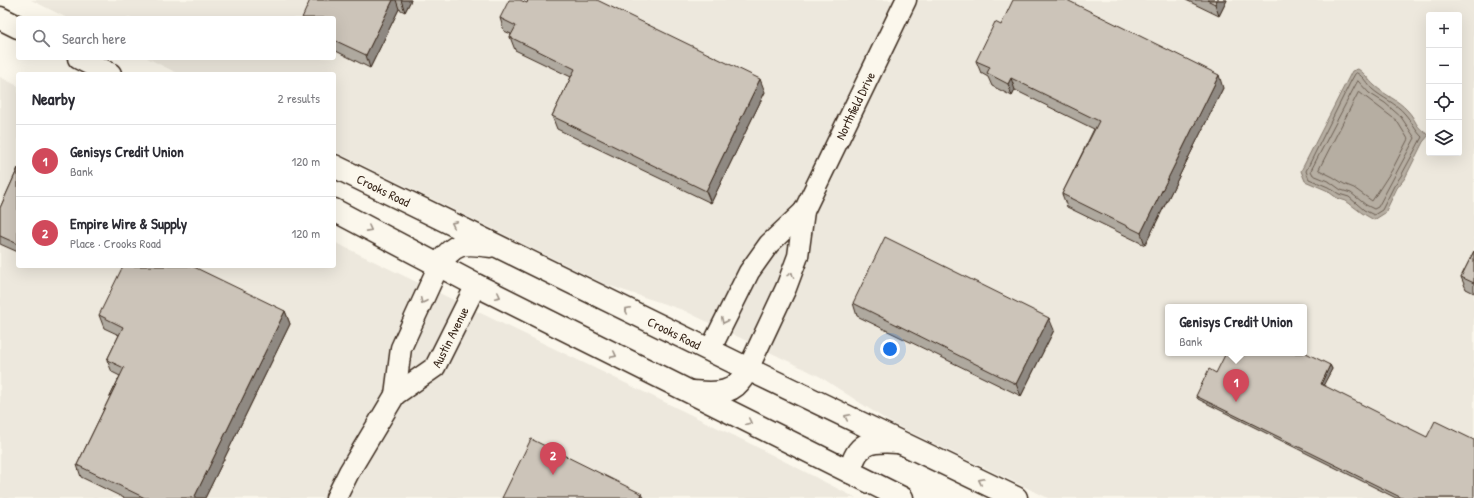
<!DOCTYPE html>
<meta charset="utf-8">
<style>
:root{--surface:#fff;--page:#f7f7f7;--text:#2b2b33;--muted:#7c7c81;--line:#e1e1e2;--accent:#d1495b}
body{margin:0;font-family:"Patrick Hand",sans-serif;background:var(--page);color:var(--text)}
.controls{position:absolute;right:12px;top:12px;display:grid;overflow:hidden;border-radius:4px;box-shadow:0 4px 16px #0002}
.controls button{width:36px;height:36px;display:grid;place-items:center;padding:0;border:0;border-bottom:1px solid var(--line);background:var(--surface);color:var(--text);font:20px sans-serif}
.you{position:absolute;left:890px;top:349px;width:14px;height:14px;margin:-10px;border:3px solid #fff;border-radius:50%;background:#1a73e8;box-shadow:0 0 0 6px #1a73e833}
.badge{display:grid;place-items:center;width:26px;height:26px;border-radius:50%;background:var(--accent);color:#fff;font-size:13px;font-weight:700}
.pin{position:absolute;translate:-50% -33px;filter:drop-shadow(0 1px 2px #0008)}
.pin::after{content:'';position:absolute;top:21px;width:14px;height:12px;background:inherit;clip-path:polygon(0 0,100% 0,50% 100%)}
.popup{position:absolute;left:1165px;top:304px;width:142px;height:52px;box-sizing:border-box;display:grid;place-content:center;border-radius:4px;background:var(--surface);filter:drop-shadow(0 1px 3px #0005);font-size:13px;white-space:nowrap;color:var(--muted)}
.popup b{font-size:15px;color:var(--text)}
.popup::after{content:'';position:absolute;left:50%;top:100%;margin-left:-8px;border:8px solid transparent;border-top-color:var(--surface)}
.list{margin:0;padding:0;list-style:none}
h2{display:flex;justify-content:space-between;align-items:center;height:52px;margin:0;padding:0 16px;font-size:17px}
h2 small{font-size:13px;font-weight:400;color:var(--muted)}
.list li{display:grid;grid-template-columns:26px 1fr auto;gap:12px;align-items:center;box-sizing:border-box;height:72px;padding:0 16px;border-top:1px solid var(--line)}
.list b{display:block;font-size:15px;white-space:nowrap}
.list p{margin:0;font-size:13px;white-space:nowrap;color:var(--muted)}
.list em{font-size:13px;font-style:normal;color:var(--muted)}
.icon{flex:none;width:22px;height:22px;fill:none;stroke:currentColor;stroke-width:2;stroke-linecap:round;stroke-linejoin:round}
.map{position:relative;flex:none;width:1474px;height:498px;overflow:hidden}
.search{position:absolute;background:var(--surface);box-shadow:0 4px 16px #0002;left:16px;top:16px;width:320px;height:44px;display:flex;align-items:center;gap:10px;box-sizing:border-box;padding:0 14px;border-radius:4px;color:var(--muted);font-size:15px}
.panel{position:absolute;background:var(--surface);box-shadow:0 4px 16px #0002;left:16px;top:72px;width:320px;height:196px;border-radius:4px}
.map>svg:first-child{display:block}
.built{fill:#ede8dd;fill-rule:evenodd}
.water{fill:#b6aea2;stroke:#85796d}
.lines{fill:none;stroke-linecap:round;stroke-linejoin:round}
.shore{stroke:#6c5f53;stroke-width:1}
.minor-casing{stroke:#3b2a1e;stroke-width:23}
.secondary-casing{stroke:#3b2a1e;stroke-width:25}
.minor{stroke:#fbf7ec;stroke-width:20}
.secondary{stroke:#fbf7ec;stroke-width:22}
.wall{fill:#afa99f;stroke:#3b2a1e}
.shaded-wall{fill:#8f8982;stroke:#3b2a1e}
.building{fill:#ccc4b9;stroke:#3b2a1e}
.oneway{stroke:#9b9085}
.labels{text-anchor:middle;stroke-width:4;stroke-linejoin:round;paint-order:stroke}
.street-label{font-size:13px;fill:#3b2a1e;stroke:#fbf7ec}
</style>
<div class="map">
<svg width="1474" height="498" viewBox="0 0 1474 498">
<rect width="100%" height="100%" fill="#fbf7ec"/>
<filter id="ink" filterUnits="userSpaceOnUse"><feTurbulence type="fractalNoise" baseFrequency=".025" numOctaves="2"/><feDisplacementMap in="SourceGraphic" scale="8" xChannelSelector="R" yChannelSelector="G"/><feConvolveMatrix kernelMatrix="1 2 1 2 8 2 1 2 1" color-interpolation-filters="sRGB"/></filter>
<g filter="url(#ink)">
<g class="built">
<path d="M31 0H1474V498H1048L891 423 819 376 683 310 607 285 334 151V74H179L147 58H334V18H67ZM1429 15H1459V153H1429ZM1168 307H1304V353H1168Z"/>
<path d="M0 77 18 86V266H334V242L747 442 856 498H0Z"/>
</g>
<path class="water" d="M1358 69C1366 74 1368 80 1375 86 1385 95 1398 100 1407 110 1417 120 1414 127 1429 135L1423 142 1405 178 1397 188 1385 213 1374 220 1362 213 1346 201 1337 198 1326 190 1305 181 1301 171 1352 71Z"/>
<g class="lines">
<g class="shore">
<path d="M1357 73C1364 77 1367 84 1372 89 1382 98 1396 103 1405 114 1412 122 1414 129 1422 137L1401 176 1394 186 1382 210 1374 215 1364 210 1349 197 1339 194 1328 187 1309 179 1306 171 1351 81 1355 74Z"/>
<path d="M1358 81 1369 93 1385 103 1401 117 1415 138 1378 207 1374 209 1366 205 1351 193 1341 190 1330 182 1313 175 1311 171Z"/>
<path d="M1359 92 1397 121 1408 139 1392 170 1372 201 1354 188 1344 184 1333 177 1319 170Z"/>
</g>
<g class="minor-casing">
<g id="minor">
<path d="M710 350 749 272 769 244 804 211"/>
<path id="s1" d="M748 369 786 288 798 256 804 211 906 0"/>
<path d="M395 395 401 348 439 265"/>
<path id="s2" d="M336 498 349 472 395 395 435 367 476 285"/>
</g>
</g>
<g class="secondary-casing">
<g id="secondary">
<path d="M0 18 18 27"/>
<path d="M79 58 110 74"/>
<path id="s3" d="M334 166 748 369 1016 498"/>
<path d="M334 210 476 285 902 498"/>
<path d="M439 265C454 242 464 242 490 246"/>
<path d="M692 392C707 393 728 396 739 382 743 378 745 373 748 369"/>
<path d="M850 472C856 443 869 440 897 442"/>
</g>
</g>
<use href="#minor" class="minor"/>
<use href="#secondary" class="secondary"/>
</g>
<g class="wall">
<path d="M310 0H411L405 12 399 9 370 68 334 50V18Z"/>
<path d="M1186 0H1227L1219 16Z"/>
<path d="M527 3 765 92 711 203 557 129 552 116 571 77 515 50 510 37 511 34 504 31 500 18Z"/>
<path d="M1001 25 1223 88 1145 245 1067 207 1062 194 1094 129 1015 90 1012 96 992 86 988 77 981 73 976 61Z"/>
<path d="M18 168V252L0 244V208Z"/>
<path d="M1474 251V293L1466 289 1461 277Z"/>
<path d="M853 303 1054 330 1021 396 857 316Z"/>
<path d="M285 311 290 324 205 498H124L81 477 77 465 120 376 112 372 107 360 119 335 104 328 99 315Z"/>
<path d="M1330 365 1332 369 1323 385 1474 498H1396L1198 399 1196 396 1216 373Z"/>
</g>
<g class="shaded-wall">
<path d="M393 0H396L399 9 370 68 366 55Z"/>
<path d="M401 0H411L405 12Z"/>
<path d="M1217 0H1227L1219 16 1215 4Z"/>
<path d="M1219 75 1223 88 1145 245 1141 233Z"/>
<path d="M1011 78 1015 90 1012 96 1008 84Z"/>
<path d="M760 79 765 92 711 203 706 191Z"/>
<path d="M285 311 290 324 205 498H194Z"/>
<path d="M1049 318 1054 330 1021 396 1016 384Z"/>
<path d="M1330 365 1332 369 1322 388 1321 384Z"/>
<path d="M642 494 644 498H640Z"/>
</g>
<g class="building">
<path d="M310 0H393L366 55 334 40V18H302Z"/>
<path d="M509 0H520L527 3 528 0H597L760 79 706 191 552 116 575 69 510 37 516 26 500 18Z"/>
<path d="M1013 0H1067L1219 75 1141 233 1062 194 1099 121 1011 78 1008 84 987 73 990 67 976 61 995 22 1001 25Z"/>
<path d="M1207 0H1217L1215 4Z"/>
<path d="M18 168V244L0 236V208Z"/>
<path d="M885 237 1049 318 1016 384 853 303Z"/>
<path d="M1474 251V283L1461 277Z"/>
<path d="M123 266H192L285 311 194 498H145L77 465 124 368 107 360 123 327 99 315Z"/>
<path d="M1304 352 1330 365 1321 384 1427 437 1435 421 1474 440V498H1402L1196 396 1209 369 1216 373 1226 353H1304Z"/>
<path d="M531 439 642 494 640 498H502Z"/>
</g>
<defs><path id="oneway-chevron" d="M-2-3.5L2.5 0L-2 3.5" fill="none" stroke-width="1.6" stroke-linecap="round" stroke-linejoin="round"/></defs>
<g class="oneway">
<use href="#oneway-chevron" transform="translate(454 224) rotate(-154)"/>
<use href="#oneway-chevron" transform="translate(369 229) rotate(28)"/>
<use href="#oneway-chevron" transform="translate(791 275) rotate(-69)"/>
<use href="#oneway-chevron" transform="translate(498 296) rotate(27)"/>
<use href="#oneway-chevron" transform="translate(423 301) rotate(115)"/>
<use href="#oneway-chevron" transform="translate(627 310) rotate(-154)"/>
<use href="#oneway-chevron" transform="translate(724 321) rotate(116)"/>
<use href="#oneway-chevron" transform="translate(614 355) rotate(27)"/>
<use href="#oneway-chevron" transform="translate(847 417) rotate(-154)"/>
<use href="#oneway-chevron" transform="translate(749 422) rotate(26)"/>
<use href="#oneway-chevron" transform="translate(981 481) rotate(-154)"/>
</g>
</g>
<g class="labels">
<g class="street-label">
<text dy="5" stroke="none"><textPath href="#s1" startOffset="286">Northfield Drive</textPath></text>
<text dy="5" stroke="none"><textPath href="#s3" startOffset="55">Crooks Road</textPath></text>
<text dy="5" stroke="none"><textPath href="#s3" startOffset="379">Crooks Road</textPath></text>
<text dy="5" stroke="none"><textPath href="#s2" startOffset="201">Austin Avenue</textPath></text>
</g>
</g>
</svg>
<div class="controls">
<button>+</button>
<button>−</button>
<button><svg class="icon" aria-label="locate" viewBox="0 0 24 24"><circle cx="12" cy="12" r="6"/><path d="M12 2v4M12 18v4M2 12h4M18 12h4"/></svg></button>
<button><svg class="icon" aria-label="layers" viewBox="0 0 24 24"><path d="M12 4l9 5-9 5-9-5zM3 14l9 5 9-5"/></svg></button>
</div>
<div class="you"></div>
<div class="pin badge" style="left:1236px;top:402px">1</div>
<div class="popup"><b>Genisys Credit Union</b>Bank</div>
<div class="pin badge" style="left:553px;top:475px">2</div>
<div class="search"><svg class="icon" aria-label="search" viewBox="0 0 24 24"><circle cx="10" cy="10" r="6"/><path d="M15 15l6 6"/></svg>Search here</div>
<section class="panel">
<h2>Nearby<small>2 results</small></h2>
<ul class="list">
<li><span class="badge">1</span><div><b>Genisys Credit Union</b><p>Bank</p></div><em>120 m</em></li>
<li><span class="badge">2</span><div><b>Empire Wire &amp; Supply</b><p>Place · Crooks Road</p></div><em>120 m</em></li>
</ul>
</section>
</div>
